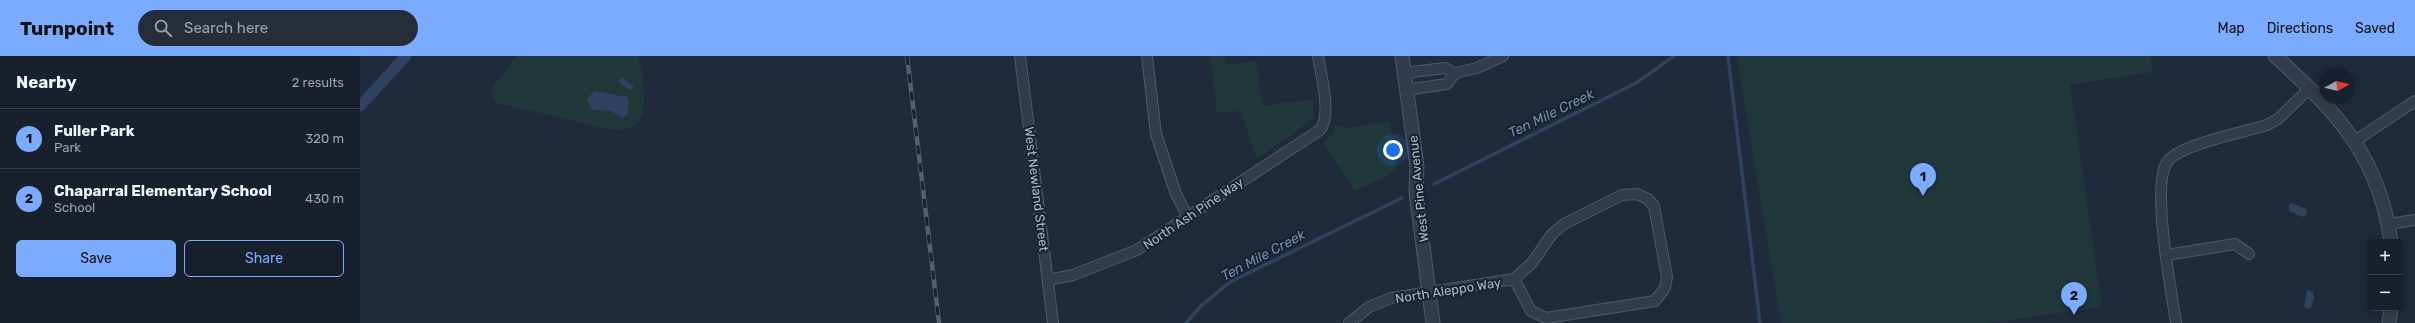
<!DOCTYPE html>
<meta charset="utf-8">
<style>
:root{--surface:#17202c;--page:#242d38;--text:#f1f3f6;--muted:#9ea3a9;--line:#363e48;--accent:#7aabff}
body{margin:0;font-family:Rubik,sans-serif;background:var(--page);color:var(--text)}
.controls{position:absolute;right:12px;bottom:12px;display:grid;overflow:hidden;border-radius:6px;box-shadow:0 2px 10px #0003}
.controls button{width:36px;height:36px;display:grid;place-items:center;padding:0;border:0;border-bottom:1px solid var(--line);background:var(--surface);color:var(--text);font:20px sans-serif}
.compass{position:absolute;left:1959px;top:12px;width:36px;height:36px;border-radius:50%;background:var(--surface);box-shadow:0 2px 10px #0003;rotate:82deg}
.you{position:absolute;left:1033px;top:94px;width:14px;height:14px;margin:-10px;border:3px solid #fff;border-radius:50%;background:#1a73e8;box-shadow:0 0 0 6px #1a73e833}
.badge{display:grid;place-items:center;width:26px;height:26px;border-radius:50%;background:var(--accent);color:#111;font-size:13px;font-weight:700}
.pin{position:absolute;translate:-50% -33px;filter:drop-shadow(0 1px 2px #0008)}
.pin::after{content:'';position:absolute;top:21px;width:14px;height:12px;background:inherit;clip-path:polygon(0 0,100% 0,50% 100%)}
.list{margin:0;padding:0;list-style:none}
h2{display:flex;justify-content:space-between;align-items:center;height:52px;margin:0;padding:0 16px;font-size:17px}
h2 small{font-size:13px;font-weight:400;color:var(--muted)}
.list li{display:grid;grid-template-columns:26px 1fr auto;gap:12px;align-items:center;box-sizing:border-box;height:60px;padding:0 16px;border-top:1px solid var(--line)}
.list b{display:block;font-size:15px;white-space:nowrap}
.list p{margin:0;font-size:13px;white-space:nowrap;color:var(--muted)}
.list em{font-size:13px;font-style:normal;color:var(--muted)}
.actions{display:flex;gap:8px;padding:12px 16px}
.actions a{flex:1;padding:9px 0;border:1px solid var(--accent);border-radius:6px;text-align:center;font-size:14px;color:var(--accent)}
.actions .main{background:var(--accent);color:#111}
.icon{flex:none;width:22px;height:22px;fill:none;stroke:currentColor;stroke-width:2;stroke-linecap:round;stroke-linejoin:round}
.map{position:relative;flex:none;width:2055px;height:267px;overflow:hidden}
header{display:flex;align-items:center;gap:24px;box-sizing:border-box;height:56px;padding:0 20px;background:var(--accent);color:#111}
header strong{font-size:19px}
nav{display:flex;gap:22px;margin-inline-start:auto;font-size:14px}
.search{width:280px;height:36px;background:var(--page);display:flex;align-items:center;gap:10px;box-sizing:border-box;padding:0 14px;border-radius:22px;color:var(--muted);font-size:15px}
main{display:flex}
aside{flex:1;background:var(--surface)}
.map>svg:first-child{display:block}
.green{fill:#21383b}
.water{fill:#2f4361}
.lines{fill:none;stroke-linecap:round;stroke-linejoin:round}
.stream{stroke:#2f4361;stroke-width:3.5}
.canal{stroke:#2f4361;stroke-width:11}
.minor-casing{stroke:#505a68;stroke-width:12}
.tertiary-casing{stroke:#505a68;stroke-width:15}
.minor{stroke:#333c4a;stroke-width:10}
.tertiary{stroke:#333c4a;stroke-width:13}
.rail-casing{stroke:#546072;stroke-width:4.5}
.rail{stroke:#18212f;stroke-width:3;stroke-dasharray:9;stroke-linecap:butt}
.labels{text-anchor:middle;stroke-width:4;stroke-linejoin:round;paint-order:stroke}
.street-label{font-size:13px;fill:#adb7c7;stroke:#18212f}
.water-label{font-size:14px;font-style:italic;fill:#738db2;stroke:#18212f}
</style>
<header>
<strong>Turnpoint</strong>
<div class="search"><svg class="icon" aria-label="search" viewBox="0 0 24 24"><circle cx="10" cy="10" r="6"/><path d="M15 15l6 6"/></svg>Search here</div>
<nav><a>Map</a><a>Directions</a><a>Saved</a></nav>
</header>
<main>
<aside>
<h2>Nearby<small>2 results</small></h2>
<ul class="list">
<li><span class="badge">1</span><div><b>Fuller Park</b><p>Park</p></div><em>320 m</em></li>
<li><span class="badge">2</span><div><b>Chaparral Elementary School</b><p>School</p></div><em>430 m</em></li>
</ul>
<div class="actions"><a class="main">Save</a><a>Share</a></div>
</aside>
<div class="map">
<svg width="2055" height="267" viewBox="0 0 2055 267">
<rect width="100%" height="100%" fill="#1f2a3a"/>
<g class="green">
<path d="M157 0H279C282 28 298 76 253 74L137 47 130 35Z"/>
<path d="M850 0H865L866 9 896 5 902 50 953 43V63L897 103 881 55 857 57Z"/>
<path d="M1377 0H1791L1793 16 1710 29 1742 251 1628 267H1421Z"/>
<path d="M1030 66 1037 115 995 135 963 87 972 79 976 69 988 72Z"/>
</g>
<g class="water">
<path d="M262 21 274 31 270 34 262 29 259 25Z"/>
<path d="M234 35 267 41 269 47 267 59 263 62 251 55 232 54 227 44Z"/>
<path d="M1932 147 1947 153V158L1943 161 1929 155V148Z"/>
<path d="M1947 234 1953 236 1954 243 1951 251 1947 253 1944 250Z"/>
</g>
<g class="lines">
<g class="stream">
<path d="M1368 0 1400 267"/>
<path d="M1074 128 1276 27 1314 0"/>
<path d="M826 267 841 250 870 226 1042 142"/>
</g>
<path class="canal" d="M0 50 46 0"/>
<g class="minor-casing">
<g id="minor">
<path d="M660 0 693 267"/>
<path d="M787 0 796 78 816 138 828 161"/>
<path d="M1044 17 1085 12 1095 17 1087 28 1046 34"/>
<path d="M1095 17 1117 12 1143 0"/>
<path d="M1995 85 2055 45"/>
<path d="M2029 168 2055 164"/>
<path d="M1807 199 1875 188 1889 198"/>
<path d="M688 224 713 219 777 194 960 74C972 59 961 19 958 0"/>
<path d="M989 267 1009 251 1031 242 1154 223 1172 207 1192 178 1204 168 1262 139 1277 138 1288 143 1294 150 1307 221 1305 232 1295 245 1186 262 1171 255 1154 223"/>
<path d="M1816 267C1812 238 1790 126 1808 105 1822 88 1885 76 1907 69L1918 63 1950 32"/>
</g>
</g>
<g class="tertiary-casing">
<g id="tertiary">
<path d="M1042 0 1057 110 1056 136 1073 267"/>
<path d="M1915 0C1977 56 2019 100 2031 186"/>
<path d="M2029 267 2031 252"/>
</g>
</g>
<use href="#minor" class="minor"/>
<use href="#tertiary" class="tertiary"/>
<g class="rail-casing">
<path id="rail" d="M547 0 579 267"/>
</g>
<use href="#rail" class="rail"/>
</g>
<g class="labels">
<g class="street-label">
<text transform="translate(677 133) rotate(83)" y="5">West Newland Street</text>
<text transform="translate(1058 133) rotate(-96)" y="5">West Pine Avenue</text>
<text transform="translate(833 157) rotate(-34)" y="5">North Ash Pine Way</text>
<text transform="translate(1088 234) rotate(-9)" y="5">North Aleppo Way</text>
</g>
<g class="water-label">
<text transform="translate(1191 57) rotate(-26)" y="5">Ten Mile Creek</text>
<text transform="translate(903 199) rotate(-28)" y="5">Ten Mile Creek</text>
</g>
</g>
</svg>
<div class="controls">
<button>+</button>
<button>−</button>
</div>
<svg class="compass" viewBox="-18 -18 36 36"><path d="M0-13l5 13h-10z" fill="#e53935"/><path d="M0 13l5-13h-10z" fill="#9ea3a9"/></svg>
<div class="you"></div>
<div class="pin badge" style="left:1563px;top:140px">1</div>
<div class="pin badge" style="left:1714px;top:259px">2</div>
</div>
</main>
